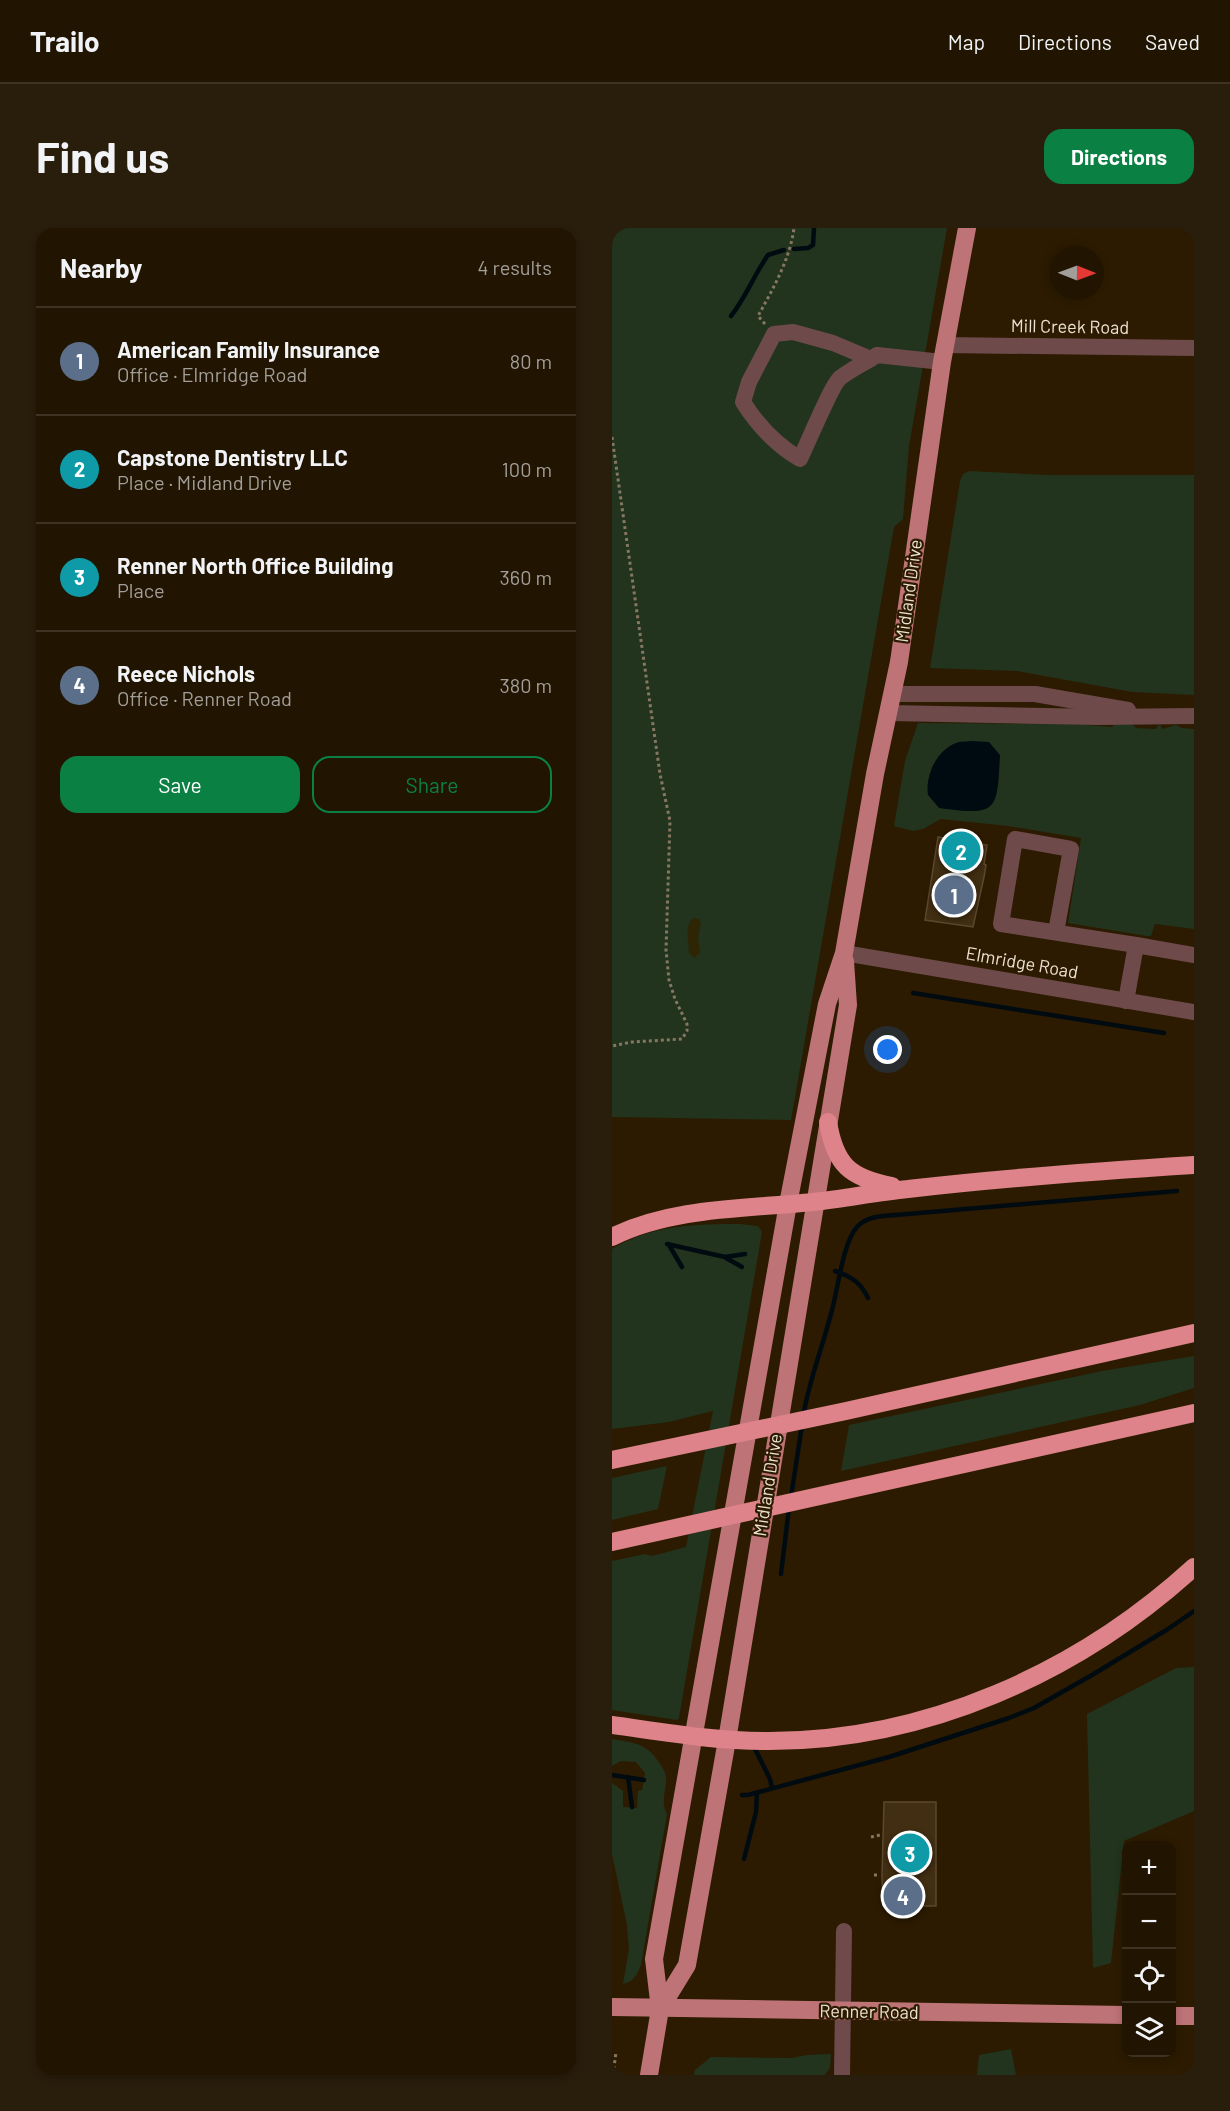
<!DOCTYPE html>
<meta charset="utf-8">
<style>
:root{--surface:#211401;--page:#291d0b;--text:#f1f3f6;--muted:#a29e99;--line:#3e3323;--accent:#0b8043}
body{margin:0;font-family:Barlow,sans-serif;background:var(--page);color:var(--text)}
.controls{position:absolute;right:18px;bottom:18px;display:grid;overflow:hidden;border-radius:12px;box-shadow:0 3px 9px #0003}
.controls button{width:54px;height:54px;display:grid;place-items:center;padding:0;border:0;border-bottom:2px solid var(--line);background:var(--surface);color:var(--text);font:30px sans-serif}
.compass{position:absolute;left:438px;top:18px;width:54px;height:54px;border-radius:50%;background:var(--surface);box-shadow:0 3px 9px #0003;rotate:91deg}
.you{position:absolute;left:276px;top:822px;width:21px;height:21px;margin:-15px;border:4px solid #fff;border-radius:50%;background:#1a73e8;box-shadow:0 0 0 9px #1a73e833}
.badge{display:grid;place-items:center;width:39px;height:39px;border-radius:50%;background:var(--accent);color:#fff;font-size:20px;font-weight:700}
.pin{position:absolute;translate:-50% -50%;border:3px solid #fff;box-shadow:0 2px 6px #0006}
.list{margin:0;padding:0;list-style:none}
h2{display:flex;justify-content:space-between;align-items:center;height:78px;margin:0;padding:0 24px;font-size:26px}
h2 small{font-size:20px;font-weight:400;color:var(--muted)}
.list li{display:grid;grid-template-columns:39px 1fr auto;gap:18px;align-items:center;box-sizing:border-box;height:108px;padding:0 24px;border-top:2px solid var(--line)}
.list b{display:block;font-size:22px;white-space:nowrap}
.list p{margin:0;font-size:20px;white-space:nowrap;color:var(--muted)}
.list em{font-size:20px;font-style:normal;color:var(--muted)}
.actions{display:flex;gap:12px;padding:18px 24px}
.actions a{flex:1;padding:14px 0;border:2px solid var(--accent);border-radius:18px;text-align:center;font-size:21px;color:var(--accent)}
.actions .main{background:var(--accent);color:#fff}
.icon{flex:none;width:33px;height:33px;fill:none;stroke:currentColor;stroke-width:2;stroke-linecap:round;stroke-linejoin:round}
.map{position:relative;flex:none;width:582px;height:1847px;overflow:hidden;border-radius:18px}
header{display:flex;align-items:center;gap:36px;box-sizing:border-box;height:84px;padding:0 30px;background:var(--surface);border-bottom:2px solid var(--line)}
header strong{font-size:28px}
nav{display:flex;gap:33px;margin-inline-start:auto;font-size:21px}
.intro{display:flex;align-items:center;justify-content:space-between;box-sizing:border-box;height:144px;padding:0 36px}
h1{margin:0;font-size:42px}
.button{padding:15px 27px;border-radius:18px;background:var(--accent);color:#fff;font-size:21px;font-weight:700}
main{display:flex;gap:36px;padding:0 36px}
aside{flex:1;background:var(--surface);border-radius:18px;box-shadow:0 3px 9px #0003}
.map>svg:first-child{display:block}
.green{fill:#22341d}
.sand{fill:#2e2504}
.water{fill:#000b11}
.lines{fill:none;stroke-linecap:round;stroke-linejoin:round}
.stream{stroke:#000b11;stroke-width:4.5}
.building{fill:#422e12;stroke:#5c482d;stroke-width:1.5}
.path{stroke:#867763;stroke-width:3;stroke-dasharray:3 3;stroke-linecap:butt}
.minor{stroke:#6e4a4b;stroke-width:16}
.major{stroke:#be7377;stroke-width:18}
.highway{stroke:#dd8389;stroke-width:18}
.labels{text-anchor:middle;stroke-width:4.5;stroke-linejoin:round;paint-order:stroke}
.street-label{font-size:18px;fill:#ede1d2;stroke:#2c1b01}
</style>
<header>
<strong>Trailo</strong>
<nav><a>Map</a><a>Directions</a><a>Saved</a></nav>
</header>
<div class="intro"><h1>Find us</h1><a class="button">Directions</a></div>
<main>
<aside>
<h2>Nearby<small>4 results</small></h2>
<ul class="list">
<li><span class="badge" style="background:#5c6f8a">1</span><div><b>American Family Insurance</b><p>Office · Elmridge Road</p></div><em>80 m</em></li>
<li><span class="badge" style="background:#0f9aa8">2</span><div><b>Capstone Dentistry LLC</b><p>Place · Midland Drive</p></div><em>100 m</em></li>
<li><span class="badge" style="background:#0f9aa8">3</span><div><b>Renner North Office Building</b><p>Place</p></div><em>360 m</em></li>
<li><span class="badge" style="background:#5c6f8a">4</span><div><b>Reece Nichols</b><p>Office · Renner Road</p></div><em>380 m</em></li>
</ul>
<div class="actions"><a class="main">Save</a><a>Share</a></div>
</aside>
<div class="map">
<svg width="582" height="1847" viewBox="0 0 582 1847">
<rect width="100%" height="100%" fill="#2c1b01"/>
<g class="green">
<path d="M0 0H335L297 218 291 291 282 299 179 892 0 889Z"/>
<path d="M358 243 435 247H582V467L520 464 405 443 318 440 348 253 351 246Z"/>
<path d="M306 495 464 496 500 499 502 496H520L524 500 544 501 546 497 549 498 550 501 564 497 570 500 582 501V701L543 696 539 708H535L456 695 469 610 396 598 329 591 311 601 301 603 282 598 293 533Z"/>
<path d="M128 996 146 998 150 1004 67 1490 65 1492 0 1482V1333L33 1326 40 1328 74 1319 101 1183 57 1194 0 1201V1021C40 997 83 996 128 996Z"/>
<path d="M582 1128V1160L528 1177 229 1243 237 1197 490 1143Z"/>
<path d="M55 1238 46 1281 0 1292V1250Z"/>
<path d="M582 1439V1583L512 1613 499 1735 481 1740 475 1486 564 1440Z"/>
<path d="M0 1511C23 1515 35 1515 48 1536 52 1542 55 1547 54 1554 53 1566 49 1575 55 1586L29 1737 25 1746 19 1753 11 1756 17 1721 15 1697 0 1626V1555L11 1563V1579L25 1580 26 1563 30 1562 33 1545 24 1534 9 1533 0 1538Z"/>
<path d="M399 1821 404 1847H365L367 1827Z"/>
<path d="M219 1826 218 1840 213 1847H82L83 1842 99 1829 180 1830 195 1827Z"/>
</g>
<path class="sand" d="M81 690 87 691 89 695 86 709 88 725 82 730 77 725C77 714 72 697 81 690Z"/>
<path class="water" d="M359 513 377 514 388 527C385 584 386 588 327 580L316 567C313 547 325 522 344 515 348 513 354 514 359 513Z"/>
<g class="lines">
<g class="stream">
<path d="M182 21 196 20 201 17 202 0"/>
<path d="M119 88C134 69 142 47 156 27L172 22"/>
<path d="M301 765 552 805"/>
<path d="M55 1016 113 1029 133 1026"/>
<path d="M57 1017 70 1039"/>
<path d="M114 1030 130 1039"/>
<path d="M223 1043C239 1048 249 1055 256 1070"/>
<path d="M191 1189C197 1152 211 1118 220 1082 226 1061 231 1014 245 999 254 988 271 988 284 987L565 963"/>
<path d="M179 1269 190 1197"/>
<path d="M169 1346 177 1280"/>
<path d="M143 1521 158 1551 160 1560"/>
<path d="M0 1547 32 1552"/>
<path d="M16 1549 20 1579"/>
<path d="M130 1567H136L277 1529 397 1490 422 1480 480 1447 556 1401 582 1383"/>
<path d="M132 1631 144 1584 145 1565"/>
</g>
</g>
<g class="building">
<path d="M326 609 375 617 372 636 374 637 372 649 361 699 313 692Z"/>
<path d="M272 1574H324V1678H271L270 1647Z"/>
</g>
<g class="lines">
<g class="path">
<path d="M153 96 146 88C161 61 178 31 182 0"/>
<path d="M0 209 48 546 58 593 54 722 57 752 63 771 75 796V803L70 811 20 814 0 818"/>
<path d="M259 1609 268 1607"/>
<path d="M262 1647H268"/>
<path d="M1 1847 4 1824"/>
</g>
<g class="minor">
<path d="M333 117 582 120"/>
<path d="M259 131 221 115 181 104 162 106 137 154 131 174C146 198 163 216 188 231 195 217 220 156 228 150 239 141 253 135 265 127L330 134"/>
<path d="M281 466H423L516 482"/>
<path d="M277 485 488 489 582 488"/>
<path d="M444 704 459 621 403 611 389 696 524 717"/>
<path d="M232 725 582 784"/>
<path d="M514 773 524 717 582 727"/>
<path d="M230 1847 232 1703"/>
</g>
<g class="major">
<path d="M0 1779 514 1787"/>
<path d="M48 1781 75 1737 115 1512 236 777 233 733"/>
<path d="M560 1788H582"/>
<path d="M37 1847 48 1781 42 1731 176 976 215 776 232 725 263 546 287 434 330 134 355 0"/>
</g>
<g class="highway">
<path d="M216 894C223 937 238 950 280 958"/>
<path d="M0 1009C60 979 135 981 201 974 232 971 264 964 296 961 390 950 487 943 582 937"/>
<path d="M0 1232 234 1183 582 1105"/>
<path d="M0 1314 582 1185"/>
<path d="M0 1497C51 1504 102 1513 154 1513 312 1514 466 1445 582 1339"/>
</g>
</g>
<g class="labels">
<g class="street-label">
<text transform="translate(458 99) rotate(1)" y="6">Mill Creek Road</text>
<text transform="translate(297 363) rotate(-82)" y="6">Midland Drive</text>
<text transform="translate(410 735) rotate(10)" y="6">Elmridge Road</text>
<text transform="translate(156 1257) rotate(-81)" y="6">Midland Drive</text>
<text transform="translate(257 1784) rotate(1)" y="6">Renner Road</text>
</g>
</g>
</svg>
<div class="controls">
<button>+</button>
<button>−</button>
<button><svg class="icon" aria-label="locate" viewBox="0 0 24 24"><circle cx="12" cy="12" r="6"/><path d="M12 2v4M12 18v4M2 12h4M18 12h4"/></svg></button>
<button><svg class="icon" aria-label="layers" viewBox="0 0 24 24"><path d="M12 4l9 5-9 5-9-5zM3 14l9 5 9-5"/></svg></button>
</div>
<svg class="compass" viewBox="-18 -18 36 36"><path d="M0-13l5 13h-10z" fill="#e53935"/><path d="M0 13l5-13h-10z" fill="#a29e99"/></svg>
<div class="you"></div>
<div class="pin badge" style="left:342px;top:667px;background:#5c6f8a">1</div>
<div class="pin badge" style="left:349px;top:623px;background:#0f9aa8">2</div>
<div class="pin badge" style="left:298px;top:1625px;background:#0f9aa8">3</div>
<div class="pin badge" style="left:291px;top:1668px;background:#5c6f8a">4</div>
</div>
</main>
